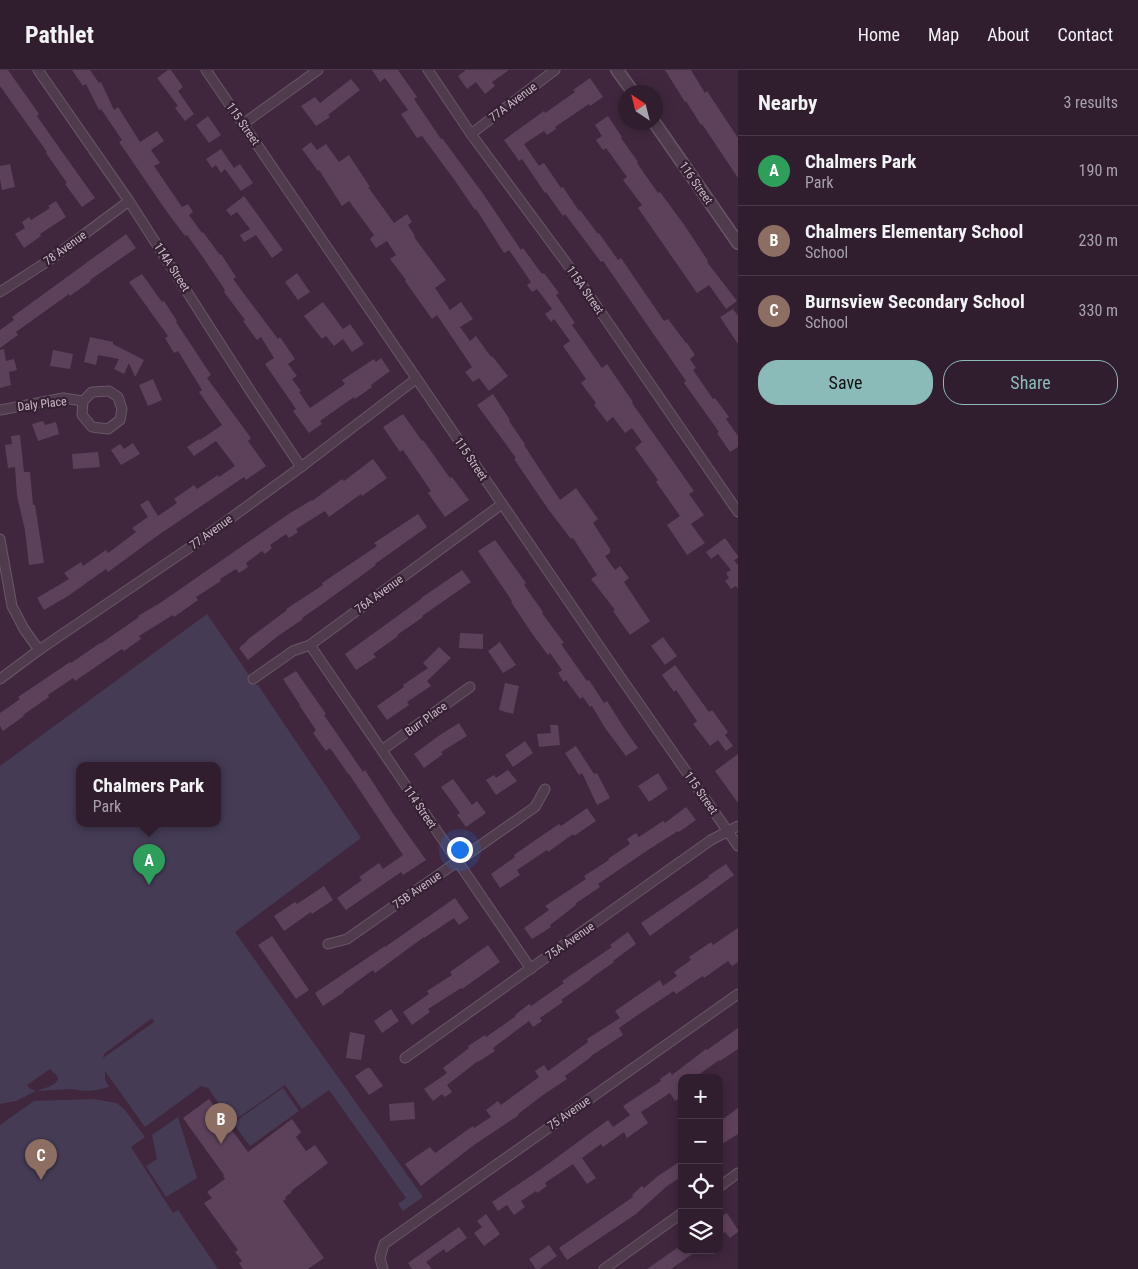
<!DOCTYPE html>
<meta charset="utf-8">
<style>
:root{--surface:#301d2e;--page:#3c2a3a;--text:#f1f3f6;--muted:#a8a2aa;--line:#4b3b4a;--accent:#8bbbb9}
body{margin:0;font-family:"Roboto Condensed",sans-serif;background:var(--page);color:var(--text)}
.controls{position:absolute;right:15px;bottom:15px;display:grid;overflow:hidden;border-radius:10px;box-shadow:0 2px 12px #0003}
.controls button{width:45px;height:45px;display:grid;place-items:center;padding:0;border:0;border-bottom:1px solid var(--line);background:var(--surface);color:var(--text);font:25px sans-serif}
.compass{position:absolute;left:618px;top:15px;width:45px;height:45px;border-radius:50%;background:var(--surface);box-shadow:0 2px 12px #0003;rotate:325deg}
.you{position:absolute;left:459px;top:779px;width:18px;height:18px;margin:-12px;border:4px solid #fff;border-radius:50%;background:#1a73e8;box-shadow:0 0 0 8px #1a73e833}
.badge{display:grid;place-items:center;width:32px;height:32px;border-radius:50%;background:var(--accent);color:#fff;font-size:16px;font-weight:700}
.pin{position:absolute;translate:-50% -41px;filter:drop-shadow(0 1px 2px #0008)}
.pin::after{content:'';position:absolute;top:26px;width:18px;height:15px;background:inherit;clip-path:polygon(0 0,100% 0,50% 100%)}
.popup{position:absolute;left:76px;top:692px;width:145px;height:65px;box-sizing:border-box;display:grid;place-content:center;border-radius:10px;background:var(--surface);filter:drop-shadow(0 1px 4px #0005);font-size:16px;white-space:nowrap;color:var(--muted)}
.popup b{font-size:19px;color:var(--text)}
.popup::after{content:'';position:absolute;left:50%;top:100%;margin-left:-10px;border:10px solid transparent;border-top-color:var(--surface)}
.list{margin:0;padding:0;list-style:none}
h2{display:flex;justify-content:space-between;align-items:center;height:65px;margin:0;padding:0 20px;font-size:21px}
h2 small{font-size:16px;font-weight:400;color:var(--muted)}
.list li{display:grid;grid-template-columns:32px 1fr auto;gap:15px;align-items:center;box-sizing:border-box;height:70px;padding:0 20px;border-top:1px solid var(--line)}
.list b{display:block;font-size:19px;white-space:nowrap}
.list p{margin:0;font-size:16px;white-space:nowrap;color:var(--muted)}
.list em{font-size:16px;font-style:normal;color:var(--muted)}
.actions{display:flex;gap:10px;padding:15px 20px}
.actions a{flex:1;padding:11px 0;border:1px solid var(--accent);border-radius:20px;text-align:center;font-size:18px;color:var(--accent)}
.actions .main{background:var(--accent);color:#111}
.icon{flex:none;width:28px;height:28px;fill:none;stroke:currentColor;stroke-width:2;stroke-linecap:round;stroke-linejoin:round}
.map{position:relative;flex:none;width:738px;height:1199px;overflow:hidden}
header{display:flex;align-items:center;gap:30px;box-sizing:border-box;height:70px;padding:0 25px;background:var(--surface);border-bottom:1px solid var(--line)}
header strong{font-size:24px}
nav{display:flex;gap:28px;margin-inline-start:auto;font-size:18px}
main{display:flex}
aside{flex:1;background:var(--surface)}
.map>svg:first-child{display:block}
.green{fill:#453b55;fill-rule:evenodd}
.building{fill:#5d415a}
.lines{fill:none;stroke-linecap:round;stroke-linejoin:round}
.minor-casing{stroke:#6a5667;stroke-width:11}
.tertiary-casing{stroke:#6a5667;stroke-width:14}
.minor{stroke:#503b4d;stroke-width:9}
.tertiary{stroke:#503b4d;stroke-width:11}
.labels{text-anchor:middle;stroke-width:4.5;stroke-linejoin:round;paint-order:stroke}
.street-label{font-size:12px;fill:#cab8c7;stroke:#352032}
</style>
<header>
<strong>Pathlet</strong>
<nav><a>Home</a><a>Map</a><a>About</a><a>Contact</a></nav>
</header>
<main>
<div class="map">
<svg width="738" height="1199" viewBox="0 0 738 1199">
<rect width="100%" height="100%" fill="#40273d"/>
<g class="green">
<path d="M207 544 256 615H258L361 768 235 862 423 1127 403 1141 398 1134 406 1128 329 1020 302 1039 285 1015 232 1052 208 1018 201 1016 145 1057 105 1001V1010L109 1017 97 1020 85 1021 72 1019 37 1021C42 1019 58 1015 58 1008 57 1005 52 1001 50 999L27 1015 29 1018 36 1021 16 1031 0 1034V696ZM80 696H218V754H80ZM152 948 154 952 103 988 104 984Z"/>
<path d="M283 1018 299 1041 250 1076 233 1053Z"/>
<path d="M93 1029 117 1033 125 1040 145 1067 131 1077 173 1143 178 1140 218 1199H0V1055L34 1031Z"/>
<path d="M178 1047 197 1108 166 1127 146 1096 157 1089 152 1065Z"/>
</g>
<g class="building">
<path d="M0 0H8L39 44 37 46 53 69 95 128 82 137 65 114 67 113 46 83 47 82 0 16Z"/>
<path d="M72 0H90L99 13 101 12 114 40 118 37 140 72 157 61 164 71 151 80 160 93 154 96 182 137 188 134 193 142 189 145 202 163 203 162 220 185 221 184 236 207 233 209 278 269 280 267 295 289 288 294 297 306 292 309 301 321 299 322 310 338 345 314 342 310 374 289 376 292 381 288 390 301 371 315 372 317 355 329 354 327 320 351 322 354 309 363 293 341 296 339 265 294 274 288 261 267 257 270 243 251 245 250 224 222 225 220 202 186 187 165 185 166 167 142 119 72 122 70 101 39 99 40 86 14 83 16Z"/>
<path d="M168 0H171L183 17 178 21 194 44 185 51 175 38 178 36 157 8Z"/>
<path d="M372 0H398L417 27 414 29 441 69 442 68 484 125 521 180 523 178 542 204 544 203 559 223 556 225 575 253 572 255 602 298 607 294 633 332 632 333 694 421 689 424 704 445 691 454 705 473 687 485 667 455 680 446 656 412 658 410 635 378 642 372 632 358 625 363 613 347 607 352 594 335 596 333 581 313 586 309 563 276 570 271 554 249 551 252 545 244 552 239 537 219 532 222 527 215 531 212 509 180 504 183 476 139 475 140 453 108 422 66 417 68 401 44 408 40 385 8 380 12Z"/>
<path d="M466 0H509L492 12 495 16 485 24 476 12 467 19 458 6Z"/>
<path d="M665 0H691L705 23 707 21 738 68V108L702 54 701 55 686 31 685 32Z"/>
<path d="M590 8 603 27 590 36 589 34 555 57 556 59 547 65 544 61 524 74 539 96 544 93 561 118 563 117 579 141 580 140 598 164 599 163 618 190 621 188 664 251 668 249 686 273H687L695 285 690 289 696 298 693 300 713 329 715 328 729 347 726 349 738 366V377L730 382 717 363 719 362 684 313 686 311 603 191 601 192 565 144 563 146 546 122 545 123 522 89 519 91 504 70 544 41 545 43 575 22 573 20Z"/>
<path d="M351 9 360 20 328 45 330 47 316 56 301 36 315 27 320 33Z"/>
<path d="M208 46 221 65 209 73 196 55Z"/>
<path d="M608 46 622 67 621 68 638 92 637 93 658 123 660 122 685 156 708 191 707 192 737 231 726 239 709 215 697 223 638 138 642 135 623 110 627 107 606 78 603 80 596 70 602 66 595 55Z"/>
<path d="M311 72 317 80 326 74 339 92 349 85 370 117H368L394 153 407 144 412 152 408 155 415 166 414 167 446 210 435 218 450 240 461 232 473 249 460 257 470 271 476 266 491 287 492 286 508 306 489 321 479 308 473 312 465 302 472 297 437 245 432 249 405 211 406 210 390 189 396 185 387 171 376 178 370 169 374 165 349 131 342 136 319 100 318 101 302 79Z"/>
<path d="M221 79 234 98 240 94 253 113 241 121 225 99 221 103 216 95 212 98 206 89Z"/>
<path d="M10 94 15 117 2 120 0 109V96Z"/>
<path d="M244 126 283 180 272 188 256 165 244 172 240 165 250 159 237 142 231 146 226 140Z"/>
<path d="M56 131 66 147 40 164 41 166 24 178 15 164 25 158 22 152 29 147 31 150 50 138 48 136Z"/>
<path d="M126 164 136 178 90 210 91 211 70 226 69 224 16 262 18 265 0 278V260L14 250 12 247Z"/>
<path d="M297 203 310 222 298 230 285 212Z"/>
<path d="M142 204 162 232 164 231 177 251 176 252 211 305 207 308 251 368 248 371 266 396 246 410 244 407 160 464 108 502 106 499 68 526 44 540 37 528 69 509 64 503 81 492 83 496 106 480 108 483 136 462 132 458 148 447 140 435 148 430 158 446 177 433 174 429 194 415 197 419 218 405 219 407 235 396 216 371 194 386 187 377 199 369 200 370 222 355 199 322 202 320 178 281 174 283 165 268 168 266 129 212Z"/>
<path d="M323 232 343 259 350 254 364 274 352 282 343 269 334 276 326 266 322 269 304 246Z"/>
<path d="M733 239 738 246V274L720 247Z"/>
<path d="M90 267 113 272V274L144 290 135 307 129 293 124 304 114 299 119 289 98 285 96 295 84 292Z"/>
<path d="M4 279 6 291 14 289 17 300 9 302 11 315 0 318V280Z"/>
<path d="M53 280 73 284 70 299 50 296Z"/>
<path d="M153 309 162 330 148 336 139 315Z"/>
<path d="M493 324 510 350 509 351 525 374 524 375 560 430 576 418 598 449 593 453 610 479V483L605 486 615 500 620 496 629 508 624 512 650 551 630 565 613 541 615 540 591 509 597 505 573 468 571 469 548 439 514 389 516 388 477 335Z"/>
<path d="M403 344 422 371 423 370 450 408 452 407 469 430 445 447 428 423 431 421 403 380 400 382 383 357Z"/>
<path d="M43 351 45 355 56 352 59 364 38 371 32 354Z"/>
<path d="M20 365 24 402H30L33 435H35L44 493 29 495 25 460 17 426 15 397 8 398 5 375 12 374 11 366Z"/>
<path d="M133 373 140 384 121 395 111 380 120 374 124 379Z"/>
<path d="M98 382 100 397 73 399 72 384Z"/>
<path d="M373 389 387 408 362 426 361 424 329 447 325 441 296 459 298 462 289 468 286 464 270 475 272 478 265 484 262 481 246 493 248 497 239 503 236 499 220 509 221 511 196 527 198 530 174 547 173 545 139 566 141 569 124 581 122 579 75 611 73 608 48 625 49 627 23 645 24 646 3 661 0 656V643L20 629 18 627 70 592 71 593 100 573V574L139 547 138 546 160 533 290 443 312 430V431L342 409 344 411Z"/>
<path d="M418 444 427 457 375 494 376 495 325 532 302 548 303 549 278 566 248 590 239 578 247 571V570L287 540 286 539 323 515 322 513 377 476 374 473Z"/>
<path d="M725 468 738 486V488L734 490 738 495V519L736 516 731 519 725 511 729 508 726 503 731 500 718 484 711 489 706 482Z"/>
<path d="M495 470 526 513 524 515 543 542 542 543 564 573 561 574 587 611 589 610 604 633 607 631 624 658 638 678 626 686 605 658 592 636 590 637 583 627 580 629 566 610 564 612 558 603 562 600 550 583 548 585 533 565 511 532 512 531 478 481Z"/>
<path d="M462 500 471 512 422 546 423 547 397 565 398 566 373 584 376 587 356 600 345 584 421 529V528Z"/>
<path d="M460 563 483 564V579L459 578Z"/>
<path d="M663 567 677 586 665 595 651 576Z"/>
<path d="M500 572 516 595 503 603 488 581Z"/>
<path d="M439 577 451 588 427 611 431 616 407 632 409 635 387 650 377 636 404 617 403 615 428 598 423 593Z"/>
<path d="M675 595 709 642 712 640 728 662 725 665 733 676 726 681 718 670 710 676 693 654 697 651 676 620 674 622 662 605Z"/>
<path d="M296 601 326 644 324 645 346 677 363 702 365 700 392 742 426 790 403 805 401 802 346 840 337 828 362 810 359 807 379 793 383 799 403 785 349 704V705L330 678 326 681 313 663 316 660 299 635H300L283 609Z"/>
<path d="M505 613 519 616 513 644 499 640Z"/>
<path d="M459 653 467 666 441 682 443 684 424 698 414 684 440 665Z"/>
<path d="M550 655H558L560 675 539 677 537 664 551 663Z"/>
<path d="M525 671 533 683 513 697 505 685Z"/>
<path d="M576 676 594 704 597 703 610 728 597 735 582 703 579 705 565 683Z"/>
<path d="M738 684V733L715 701Z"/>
<path d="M508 700 517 711 496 725 486 710 494 705 496 708Z"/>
<path d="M658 703 668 719 649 732 638 716Z"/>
<path d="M453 709 472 735 477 731 486 743 466 757 457 745 460 743 441 717Z"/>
<path d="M686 737 696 750 679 762 678 761 648 780 598 814 600 817 575 834 576 835 550 855 551 857 532 869 524 858 549 840 545 836 586 809 584 806 609 790 608 789 630 774 627 769 636 763 639 767 663 751 665 753Z"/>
<path d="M587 738 596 751 574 766 573 764 548 782 547 780 517 800 520 805 500 818 491 804 515 787 514 785 534 771 559 754 561 756Z"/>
<path d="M726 794 734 805 650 866 641 853 709 807 708 806Z"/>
<path d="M324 816 333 830 312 844 311 842 284 861 274 846 295 832 297 834Z"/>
<path d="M455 828 469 848 459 855 454 848 424 868V867L375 903 373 900 344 921V922L323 936 315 923 385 876V877Z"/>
<path d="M738 858V892L732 896 728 891 704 908 703 906 676 924 674 921 642 942 619 958 623 965 591 986V987L565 1006 567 1009 543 1025 518 1044 519 1045 474 1075 421 1116 405 1094 430 1077 435 1083 473 1056 474 1058 491 1047 486 1040 498 1031 501 1035 539 1007 535 1001 544 995 548 1001 562 991 588 972 587 969 620 948 615 941 660 910 663 916 677 906 674 902 691 890 689 887 711 872 713 875Z"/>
<path d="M628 862 636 874 613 891 614 892 590 909V910L561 930 563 932 540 948 542 951 533 957 529 951 493 978 495 981 478 992V991L447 1015 452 1022 445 1027 442 1024 433 1031 424 1019 447 1003 443 998 469 978 468 976 485 965 486 967 516 946 515 945 529 934 531 936 564 913 562 911 612 877 610 875Z"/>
<path d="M272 866 309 920 296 929 258 875Z"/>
<path d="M488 875 500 892 462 919 461 918 428 939 430 942 412 955 403 942 429 924 427 921 452 905 450 902Z"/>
<path d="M391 939 399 951 382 963 374 951Z"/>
<path d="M738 958V979L720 991 719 990 694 1008H682V1027L675 1031 670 1023 641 1042 648 1053 627 1068 624 1062 603 1077 601 1074 582 1088 596 1108 587 1114 573 1094 545 1113 547 1116 537 1123 536 1121 521 1131 525 1137 514 1145 507 1135 498 1141 492 1132 541 1099 608 1050 613 1057 630 1045 623 1036 661 1011 660 1009 670 1002 672 1005 706 979 707 980Z"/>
<path d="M350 962 365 965 361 990 346 988Z"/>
<path d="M367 998H370L383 1016 369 1025 355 1006Z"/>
<path d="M209 1029 248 1082 292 1049 301 1062 296 1067 306 1081 315 1075 328 1093 291 1121 292 1122 285 1127 286 1129 283 1131 324 1188 308 1199H243L239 1193 242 1191 235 1182 238 1180 204 1133 212 1128 207 1122 225 1109 223 1106 224 1105 183 1048Z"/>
<path d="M414 1032 415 1049 390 1051 389 1034Z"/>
<path d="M738 1038V1064L719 1076V1052Z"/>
<path d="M682 1090V1106L666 1117 636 1144 567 1190 559 1178 633 1127 632 1125 642 1116 644 1118 658 1106Z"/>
<path d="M727 1143 738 1160V1162L730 1168 725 1162 719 1166V1148Z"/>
<path d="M486 1144 500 1164 484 1176 474 1163 482 1157 477 1151Z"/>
<path d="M459 1157 467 1168 446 1183 444 1179 426 1192 432 1199H412L408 1193Z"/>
<path d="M549 1175 557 1186 539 1199H536L529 1189Z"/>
<path d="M677 1178 679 1180H698L671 1199H647Z"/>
</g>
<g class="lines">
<g class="minor-casing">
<g id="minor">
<path d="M38 0 129 131 251 322 301 397"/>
<path d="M206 0 610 592 738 776"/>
<path d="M428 0 471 64 576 206 738 442"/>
<path d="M243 54 318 0"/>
<path d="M471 64 555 0"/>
<path d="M0 222 51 189 129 131"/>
<path d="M109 321 118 327 122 339 120 350 108 359 92 357 82 345 83 331 92 322Z"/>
<path d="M0 340 63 328 83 331"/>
<path d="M0 469 12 536 24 559 39 580"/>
<path d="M310 575 531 899"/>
<path d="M0 609 39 580 195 474 301 397 416 309"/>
<path d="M253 609 293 581 310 575 502 434"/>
<path d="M382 680 470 617"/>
<path d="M328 874 347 869 535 737 545 719"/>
<path d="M405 988 711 770 738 756"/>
<path d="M719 1117 738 1103"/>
<path d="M383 1199 380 1188 384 1174 738 924"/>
<path d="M604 1199 682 1143"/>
</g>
</g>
<g class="tertiary-casing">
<g id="tertiary">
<path d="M617 0 633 22"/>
<path d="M654 52 738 173"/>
</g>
</g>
<use href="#minor" class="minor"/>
<use href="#tertiary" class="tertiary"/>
</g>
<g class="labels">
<g class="street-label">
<text transform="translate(513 32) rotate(-37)" y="4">77A Avenue</text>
<text transform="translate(243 54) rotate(55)" y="4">115 Street</text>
<text transform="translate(696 113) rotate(55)" y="4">116 Street</text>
<text transform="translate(65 178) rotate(-36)" y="4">78 Avenue</text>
<text transform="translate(172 197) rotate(57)" y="4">114A Street</text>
<text transform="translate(585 220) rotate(55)" y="4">115A Street</text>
<text transform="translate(42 334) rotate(-7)" y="4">Daly Place</text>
<text transform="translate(471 389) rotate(56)" y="4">115 Street</text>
<text transform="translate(211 462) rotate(-36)" y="4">77 Avenue</text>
<text transform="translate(379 524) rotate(-36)" y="4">76A Avenue</text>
<text transform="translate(426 649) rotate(-36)" y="4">Burr Place</text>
<text transform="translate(701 723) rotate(55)" y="4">115 Street</text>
<text transform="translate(420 737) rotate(56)" y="4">114 Street</text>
<text transform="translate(417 820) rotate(-35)" y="4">75B Avenue</text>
<text transform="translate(570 871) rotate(-35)" y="4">75A Avenue</text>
<text transform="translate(569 1043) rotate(-35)" y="4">75 Avenue</text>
</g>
</g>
</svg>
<div class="controls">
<button>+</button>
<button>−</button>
<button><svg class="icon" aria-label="locate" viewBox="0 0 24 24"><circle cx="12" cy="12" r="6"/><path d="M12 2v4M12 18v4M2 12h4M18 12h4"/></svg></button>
<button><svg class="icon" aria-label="layers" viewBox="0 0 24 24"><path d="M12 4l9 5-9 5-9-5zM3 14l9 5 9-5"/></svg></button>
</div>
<svg class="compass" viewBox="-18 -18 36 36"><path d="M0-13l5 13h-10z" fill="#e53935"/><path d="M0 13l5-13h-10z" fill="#a8a2aa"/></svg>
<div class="you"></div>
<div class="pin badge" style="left:149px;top:815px;background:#2e9e5b">A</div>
<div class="popup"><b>Chalmers Park</b>Park</div>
<div class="pin badge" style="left:221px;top:1074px;background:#8d6e63">B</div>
<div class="pin badge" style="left:41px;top:1110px;background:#8d6e63">C</div>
</div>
<aside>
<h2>Nearby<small>3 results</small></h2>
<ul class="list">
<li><span class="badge" style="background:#2e9e5b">A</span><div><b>Chalmers Park</b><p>Park</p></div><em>190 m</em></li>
<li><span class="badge" style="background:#8d6e63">B</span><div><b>Chalmers Elementary School</b><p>School</p></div><em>230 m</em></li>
<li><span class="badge" style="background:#8d6e63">C</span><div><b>Burnsview Secondary School</b><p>School</p></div><em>330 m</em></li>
</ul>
<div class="actions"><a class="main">Save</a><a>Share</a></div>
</aside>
</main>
